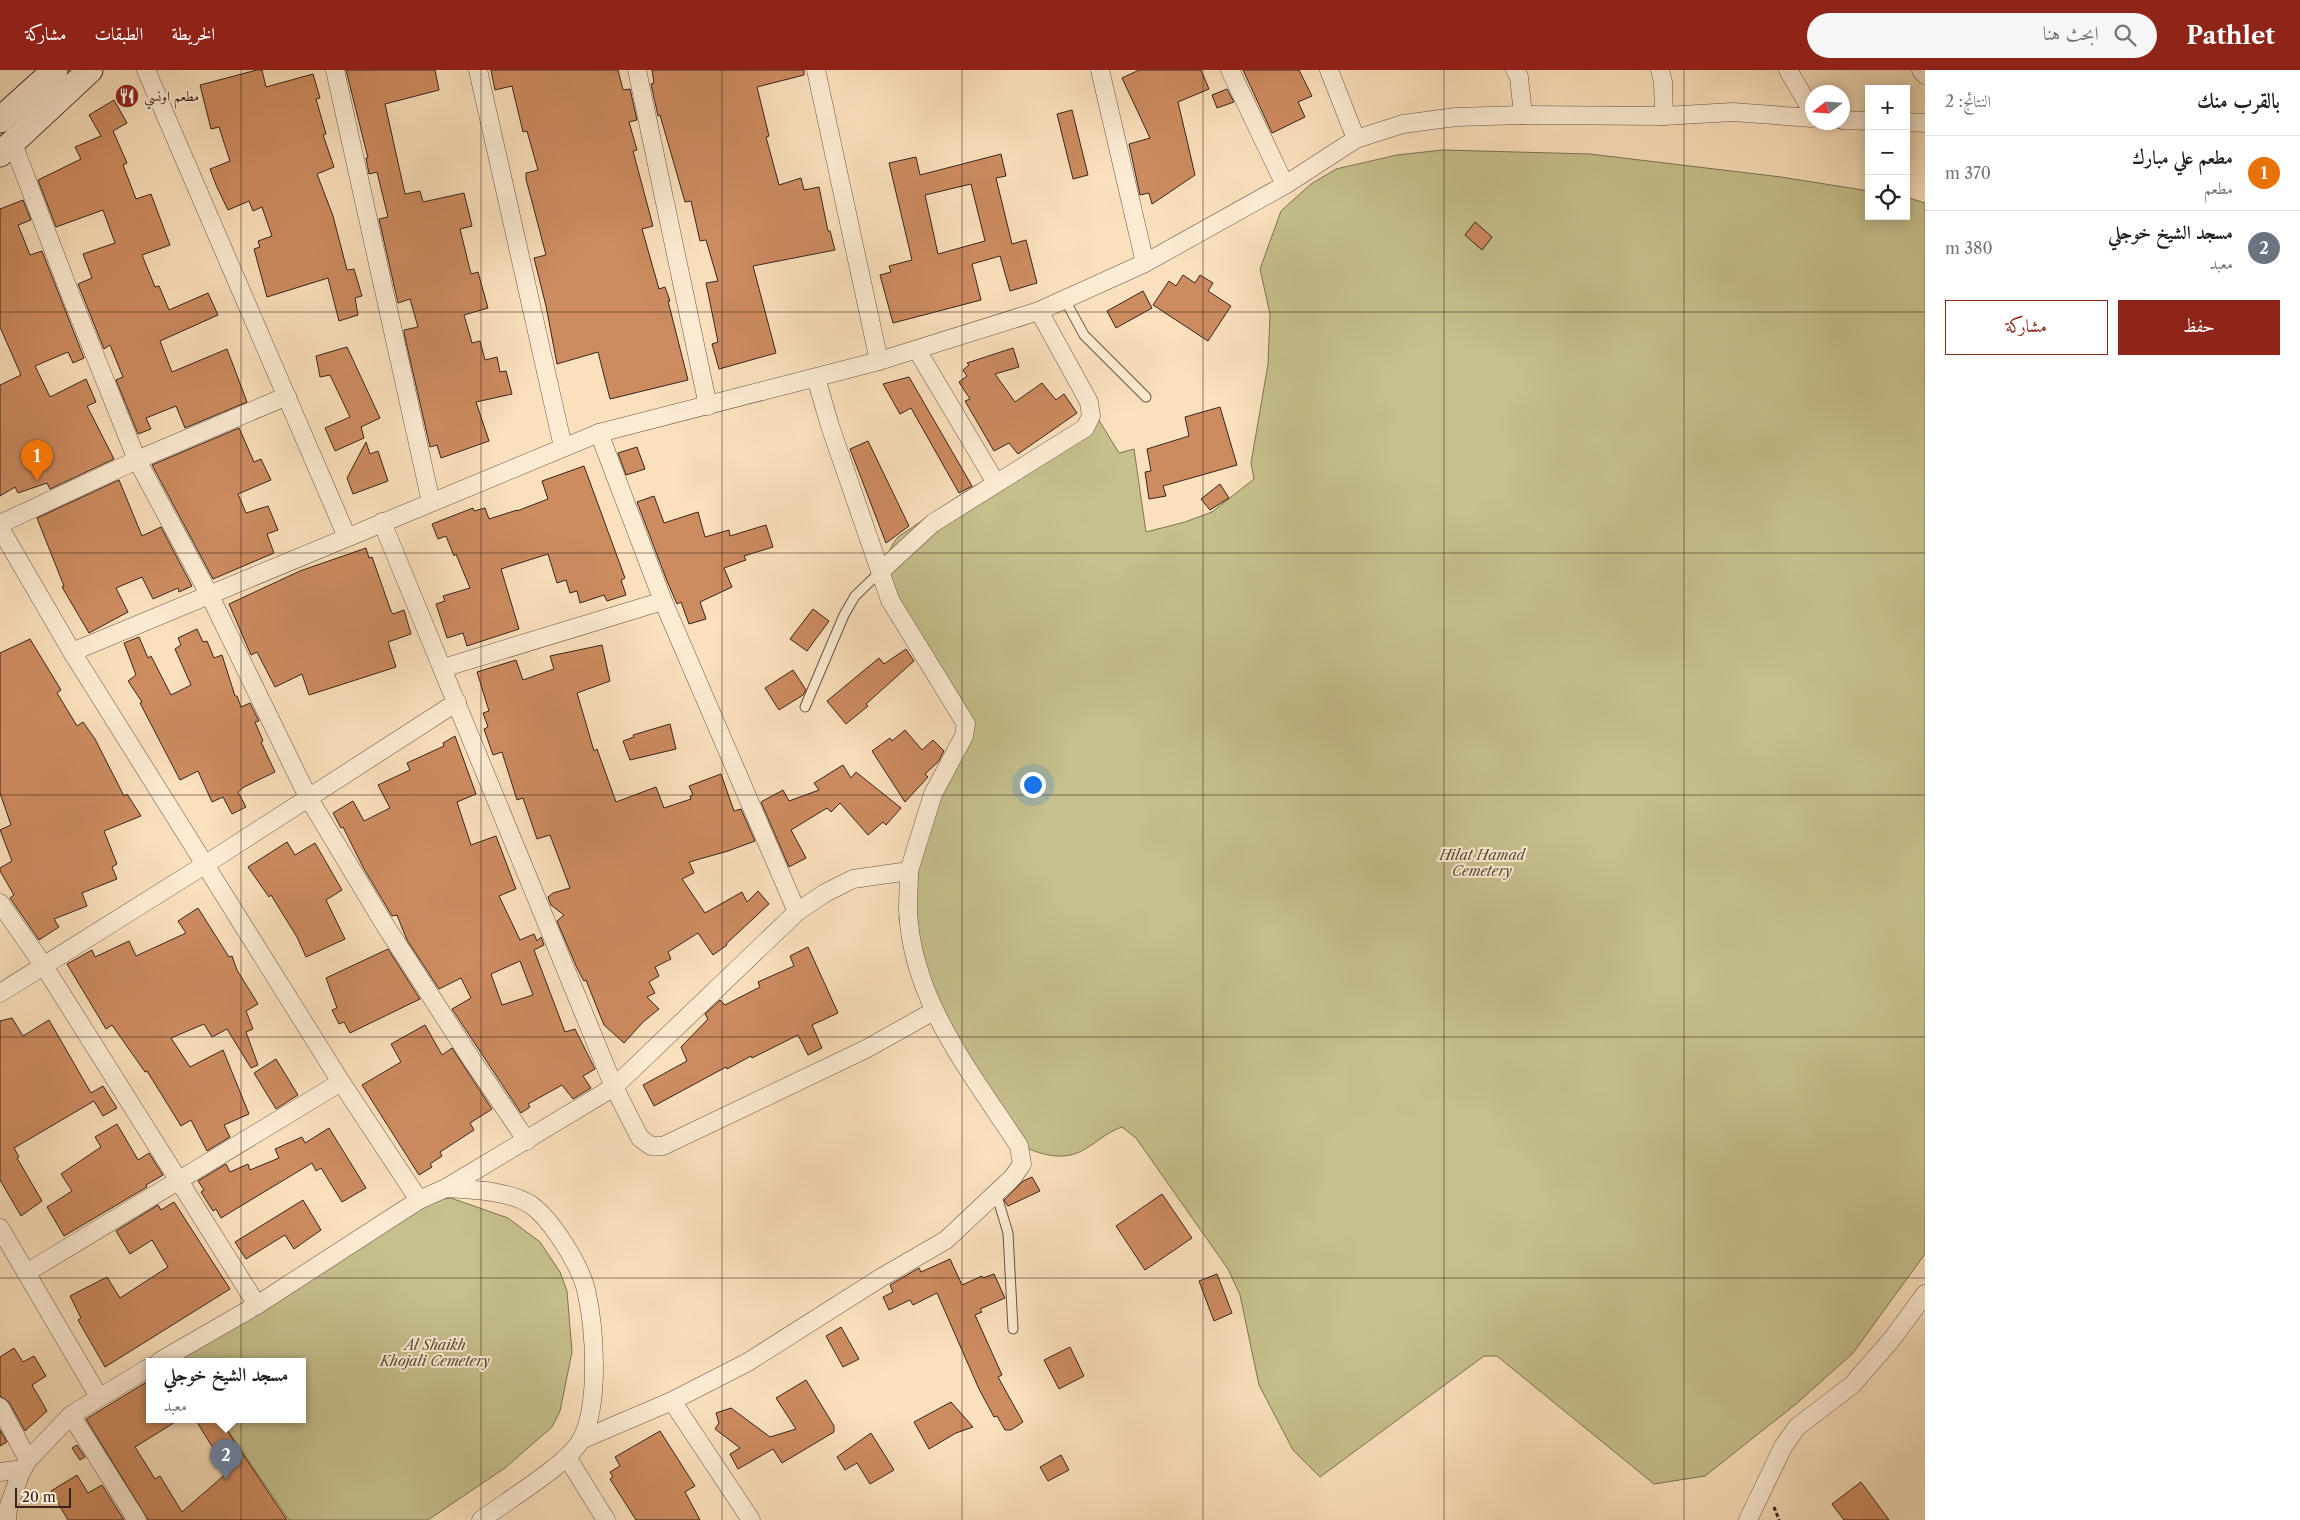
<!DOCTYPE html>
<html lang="ar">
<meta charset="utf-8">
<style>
:root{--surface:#fff;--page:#f6f6f6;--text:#202124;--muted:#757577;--line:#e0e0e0;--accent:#8f2418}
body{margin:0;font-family:"Libre Caslon Text",Amiri,serif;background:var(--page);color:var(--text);direction:rtl}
.controls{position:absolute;right:15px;top:15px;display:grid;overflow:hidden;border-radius:0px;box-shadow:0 2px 12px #0003}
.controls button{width:45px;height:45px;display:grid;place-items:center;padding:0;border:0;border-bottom:1px solid var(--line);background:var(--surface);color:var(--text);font:25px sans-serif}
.compass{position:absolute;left:1805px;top:15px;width:45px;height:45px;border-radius:50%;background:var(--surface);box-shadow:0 2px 12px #0003;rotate:253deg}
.scale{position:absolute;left:15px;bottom:12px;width:56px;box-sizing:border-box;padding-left:5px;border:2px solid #38241c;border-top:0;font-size:14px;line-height:18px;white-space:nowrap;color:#38241c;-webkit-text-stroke:4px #fcebd3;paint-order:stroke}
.you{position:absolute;left:1032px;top:714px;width:18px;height:18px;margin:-12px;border:4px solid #fff;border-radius:50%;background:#1a73e8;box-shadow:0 0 0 8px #1a73e833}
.badge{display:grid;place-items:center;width:32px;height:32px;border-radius:50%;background:var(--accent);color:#fff;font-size:16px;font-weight:700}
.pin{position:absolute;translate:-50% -41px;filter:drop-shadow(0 1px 2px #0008)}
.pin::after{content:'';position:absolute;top:26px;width:18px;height:15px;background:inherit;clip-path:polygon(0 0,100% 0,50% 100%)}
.popup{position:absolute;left:146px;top:1288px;width:160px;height:65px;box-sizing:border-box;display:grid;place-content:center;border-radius:0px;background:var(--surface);filter:drop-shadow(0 1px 4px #0005);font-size:16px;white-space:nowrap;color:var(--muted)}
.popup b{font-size:19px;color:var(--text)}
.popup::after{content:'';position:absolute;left:50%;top:100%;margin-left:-10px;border:10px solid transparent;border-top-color:var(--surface)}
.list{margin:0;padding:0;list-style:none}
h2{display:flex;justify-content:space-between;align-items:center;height:65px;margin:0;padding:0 20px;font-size:21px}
h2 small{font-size:16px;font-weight:400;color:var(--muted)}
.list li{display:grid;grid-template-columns:32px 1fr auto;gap:15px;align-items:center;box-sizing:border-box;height:75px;padding:0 20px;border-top:1px solid var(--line)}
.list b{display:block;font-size:19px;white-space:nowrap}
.list p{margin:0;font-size:16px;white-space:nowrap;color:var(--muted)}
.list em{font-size:16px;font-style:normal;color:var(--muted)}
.actions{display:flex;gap:10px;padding:15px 20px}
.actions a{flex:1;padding:11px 0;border:1px solid var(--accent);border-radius:0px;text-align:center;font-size:18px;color:var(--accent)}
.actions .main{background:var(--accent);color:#fff}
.icon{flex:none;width:28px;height:28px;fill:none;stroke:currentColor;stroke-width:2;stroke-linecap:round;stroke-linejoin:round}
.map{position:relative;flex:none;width:1925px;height:1450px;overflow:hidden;direction:ltr}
header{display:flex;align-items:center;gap:30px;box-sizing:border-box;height:70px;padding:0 25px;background:var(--accent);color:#fff}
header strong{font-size:24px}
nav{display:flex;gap:28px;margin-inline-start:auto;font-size:18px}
.search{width:350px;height:45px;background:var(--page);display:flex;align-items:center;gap:12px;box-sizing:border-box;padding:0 18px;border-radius:28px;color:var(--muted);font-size:19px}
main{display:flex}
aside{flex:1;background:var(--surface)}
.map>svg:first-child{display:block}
.green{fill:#c5c08c;stroke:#7e7254}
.building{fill:#cd8b60;stroke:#38241c;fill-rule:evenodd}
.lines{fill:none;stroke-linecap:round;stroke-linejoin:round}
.service-casing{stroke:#685344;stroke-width:11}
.minor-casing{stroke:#685344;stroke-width:19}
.secondary-casing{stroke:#38241c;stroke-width:27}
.path{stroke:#38241c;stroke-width:3;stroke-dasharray:4 2.5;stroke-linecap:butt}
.service{stroke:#fcebd3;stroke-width:9}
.minor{stroke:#fcebd3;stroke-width:18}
.secondary{stroke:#fcebd3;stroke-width:25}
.grid{fill:none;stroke:#38241c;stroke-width:1;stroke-opacity:0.55}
.labels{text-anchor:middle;stroke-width:4;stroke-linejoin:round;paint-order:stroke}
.poi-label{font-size:14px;fill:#38241c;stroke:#fcebd3;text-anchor:start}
.park-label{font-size:14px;font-style:italic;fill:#5b4b38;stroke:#fcebd3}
</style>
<header>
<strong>Pathlet</strong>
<div class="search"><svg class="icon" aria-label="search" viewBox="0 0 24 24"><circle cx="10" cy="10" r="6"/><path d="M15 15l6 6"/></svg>ابحث هنا</div>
<nav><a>الخريطة</a><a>الطبقات</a><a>مشاركة</a></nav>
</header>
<main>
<aside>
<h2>بالقرب منك<small>النتائج: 2</small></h2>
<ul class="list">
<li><span class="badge" style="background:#e8710a">1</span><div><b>مطعم علي مبارك</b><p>مطعم</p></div><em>370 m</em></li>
<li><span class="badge" style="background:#6b7280">2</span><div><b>مسجد الشيخ خوجلي</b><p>معبد</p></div><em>380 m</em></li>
</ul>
<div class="actions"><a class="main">حفظ</a><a>مشاركة</a></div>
</aside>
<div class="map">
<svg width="1925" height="1450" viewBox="0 0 1925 1450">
<rect width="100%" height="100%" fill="#fae0bc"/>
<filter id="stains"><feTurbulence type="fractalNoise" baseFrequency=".004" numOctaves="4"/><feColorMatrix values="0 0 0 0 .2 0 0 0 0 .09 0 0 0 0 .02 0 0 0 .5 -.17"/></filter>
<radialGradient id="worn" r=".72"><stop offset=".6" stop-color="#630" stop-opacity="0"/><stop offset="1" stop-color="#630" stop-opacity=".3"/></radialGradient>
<g class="green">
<path d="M1443 80 1590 84 1781 107 1869 121V146H1906V127L1925 133V1184L1853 1283 1796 1334 1705 1406 1654 1414 1497 1286H1484L1320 1407 1293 1380 1259 1315 1240 1225 1228 1199 1136 1068 1122 1057C1107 1062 1099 1071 1085 1079 1063 1093 1037 1084 1015 1072L927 933 899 849 904 817 932 720 975 653 886 511C886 493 886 482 898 467L969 419 1083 357 1097 347 1119 383 1134 379 1146 462 1185 452 1212 442 1254 409 1251 393 1268 294 1270 244 1260 199 1281 141 1311 114 1336 99 1397 85Z"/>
<path d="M451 1128 508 1148 540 1172 560 1202 567 1221 572 1282 560 1341 552 1357 505 1398 428 1450H289L220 1349H302V1291H181L180 1290 429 1130Z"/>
</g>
<g class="building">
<path d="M257 0H262L266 17 313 4 320 28 316 29 326 64 323 65 334 97 317 104 333 146 347 200 354 199 362 226 355 228 358 245 339 251 328 208 267 227 254 179 260 177 258 171 272 166 262 137 253 141 249 131 228 140 216 115 210 99 230 91 219 57 211 59 200 15Z"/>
<path d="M346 0H435L439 20 385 34 405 124 420 121 423 132 464 123 472 156 460 159 471 204 478 202 488 238 464 245 472 273 480 271 485 290 497 287 500 302 506 301 512 324 476 332 489 371 441 388 437 375 430 377 404 263V260L418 257 410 229 398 233 379 149 388 147 377 102 369 104 366 88H368Z"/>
<path d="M491 0H618L623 20 630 19 637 50 629 52 637 80 633 81 653 156 642 159 659 219 665 217 670 231H668L688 310 610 329 598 282 557 294 546 236 534 188 546 185 526 109V103L538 100 527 61 523 62 512 16 495 20Z"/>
<path d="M652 0H804V5L757 17 769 66 766 67 779 115 801 108 804 120 819 117 828 161H830L835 180 753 196 776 283 719 299 712 274 718 272 706 213 718 211 706 170 700 171 691 131 685 132 660 45 658 46 651 14 654 13Z"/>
<path d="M1139 0H1201L1209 19 1178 32 1195 105 1152 134 1149 123 1140 125 1129 74 1150 68 1122 8Z"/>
<path d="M1243 0H1299L1312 26 1298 32 1305 47 1272 63Z"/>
<path d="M1227 19 1234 32 1217 38 1212 25Z"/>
<path d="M114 30 127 53 113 61 127 93 123 95 136 129 151 124 170 175 142 185 155 217 159 216 169 240 208 223 218 245 160 271 172 302 227 279 247 332 185 358 176 336 146 348 151 359 138 364 116 310 123 307 110 275 104 279 78 214 92 208 83 184 115 173 103 140 56 157 38 110 81 89 75 77 101 66 89 45Z"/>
<path d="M1072 40 1088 105 1073 109 1057 44Z"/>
<path d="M1001 84 1006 106 996 108 1012 174 1026 170 1037 213 1010 221 1000 186 972 194 981 230 893 253 880 205 891 202 889 196 912 190 889 93 916 87 920 105ZM971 114 985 171 938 184 925 125Z"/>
<path d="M23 130 31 150 18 155 30 185 42 181 84 288 73 293 68 282 35 296 50 327 86 309 96 332 87 336 114 389 50 419 47 413 18 423 15 417 0 426V315L21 305 0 257V139Z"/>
<path d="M1475 152 1492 167 1482 180 1465 165Z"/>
<path d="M1183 205 1195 213 1200 205 1213 213 1208 221 1231 236 1208 271 1153 235 1169 211 1176 216Z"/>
<path d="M1143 221 1152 238 1116 258 1107 241Z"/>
<path d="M347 277 380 348 361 357 364 368 335 381 325 358 350 347 330 305 320 307 316 286Z"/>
<path d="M1013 278 1019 297 995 304 1015 332 1042 313 1056 330 1064 324 1077 343 1018 384 1009 373 994 381 965 331 970 329 959 312 967 306 963 300 969 295 967 293Z"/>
<path d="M909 307 972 416 959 423 911 338 900 344 883 314Z"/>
<path d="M1220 337 1237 395 1163 416 1166 426 1149 429 1145 402 1151 401 1147 379 1189 366 1185 347Z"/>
<path d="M239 358 254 392 261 389 271 410 238 424 246 443 268 436 278 460 267 464 274 483 213 509 152 395Z"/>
<path d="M868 371 909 456 886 473 850 379Z"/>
<path d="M366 372 370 384 378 381 388 411 353 424 347 408Z"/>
<path d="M637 377 645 399 626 405 618 383Z"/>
<path d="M584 396 625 508 621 510 626 525 607 531 604 525 580 533 577 521 570 523 566 510 557 513 548 484 501 499 519 559 467 576 463 563 447 568 436 534 445 531 443 526 470 518 456 484 454 486 446 466 438 469 432 454 473 438 474 441 485 438 489 449 517 440V441L548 429 542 411Z"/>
<path d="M119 410 142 466 161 457 192 516 179 522 178 518 153 529 142 507 116 518 128 542 89 563 62 517 64 516 37 448Z"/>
<path d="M1220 414 1229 428 1210 440 1201 429Z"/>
<path d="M654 426 664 453 698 442 705 467 729 460 730 466 766 455 773 477 744 486 746 490 724 498 732 517 700 532 706 549 689 554 681 532 677 534 667 511 637 432Z"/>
<path d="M366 478 369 488 372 487 391 541 393 544 404 540 411 564 388 572 396 597 309 625 302 604 275 617 257 582 251 585 229 534 300 501Z"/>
<path d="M813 539 829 551 807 581 790 569Z"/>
<path d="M197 559 203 572 207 571 214 588 222 585 235 626H237L241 637 250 633 259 651 255 652 263 671 261 672 275 702 244 717 238 722 246 737 232 744 223 727 212 732 198 701 180 710 140 633 142 632 128 611 136 605 124 573 139 567 148 588 151 586 171 625 191 615 175 579 181 575 178 568Z"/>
<path d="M30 569 61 620 57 623 77 656 83 652 95 669 124 726 127 724 141 746 104 761 117 794 112 797 117 809 82 823 87 836 54 849 59 857 39 870 10 828 14 825 0 801V798L12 791 0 760 11 755 0 723V583Z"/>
<path d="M602 575 610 611 577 623 594 681 597 679 616 732 656 717 664 738 691 729 690 726 693 725 689 716 721 704 734 741 741 739 755 771 728 781 689 792 694 803 682 809 705 843 742 822 747 832 758 821 769 834 726 874 727 875 713 885 698 863 668 882 671 889 655 897 659 906 649 912 655 923 647 927 659 939 643 952 624 973 604 955 586 910 584 911 577 898 557 851 564 845 551 835 548 827 553 823 570 818 550 765 537 769 523 728 517 730 502 682 493 685 484 659 488 657 483 643 489 641 477 602 516 590 523 610 554 599 550 586Z"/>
<path d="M906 579 914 591 866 634 868 636 846 654 827 631 879 588 884 594Z"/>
<path d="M793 600 806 620 803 625 779 640 765 618Z"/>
<path d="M670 654 676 679 630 690 623 671 634 667 633 665Z"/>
<path d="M905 660 922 680 933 670 944 681 938 692 925 704 928 707 905 732 872 681 890 668 892 671Z"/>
<path d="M455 666 476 724 457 732 471 775 496 766 516 819 499 826 520 870 534 864 537 871 541 867 544 875 534 880 565 962 575 959 595 999 583 1006 591 1018 573 1029 562 1015 528 1034 530 1037 521 1043 452 939 471 928 461 908 439 919 407 870 397 845 392 846 364 799 343 757 341 758 333 743 353 731 364 751 390 738 378 715 410 700 407 693 444 676 443 673ZM520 891 533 925 502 935 491 904Z"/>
<path d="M843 695 851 708 856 702 901 738 886 755 883 752 868 765 840 733 831 742 827 738 791 760 806 788 789 797 761 732 783 720 789 731 819 720 814 713Z"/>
<path d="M287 772 295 785 315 773 342 820 326 830 345 869 306 887 297 867 271 825 269 827 248 797Z"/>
<path d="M198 838 229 887 232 886 237 900 258 934 246 941 253 959 246 962 258 995 251 998 227 959 212 967 204 954 171 968 190 997 223 980 249 1044 224 1055 230 1067 207 1081 191 1050 181 1056 147 1001 145 1002 112 955 106 959 67 894 92 880 95 887 129 871 136 886 186 863 178 851Z"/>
<path d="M808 877 838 943 812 955 822 978 808 985 798 965 752 988 751 986 727 999 726 997 654 1036 643 1015 687 991 681 977 708 949 705 944 720 930 725 935 760 917 758 912 794 896 790 886Z"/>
<path d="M388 879 420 929 350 963 344 952 339 954 332 940 337 938 326 908Z"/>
<path d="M12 948 23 966 49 950 91 1023 103 1016 117 1038 103 1046 94 1031 14 1078 19 1087 17 1088 42 1131 21 1146 0 1110V951Z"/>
<path d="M425 955 442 985 452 978 492 1039 470 1053 474 1060 440 1082 442 1086 430 1094 432 1097 419 1105 362 1015 401 992 391 974Z"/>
<path d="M276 989 298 1025 276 1039 254 1003Z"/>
<path d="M117 1054 138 1090 149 1083 163 1105 146 1115 147 1117 64 1166 47 1137 72 1121 61 1104 101 1077 95 1067Z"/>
<path d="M329 1058 366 1118 342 1132 321 1098 316 1101 312 1093 221 1148 216 1139 213 1141 201 1122 204 1120 198 1111 226 1094 230 1102 248 1094 250 1100 279 1088 275 1079 302 1067 305 1073Z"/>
<path d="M1032 1107 1040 1121 1008 1136 1004 1130 1023 1111Z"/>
<path d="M1162 1124 1192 1168 1145 1200 1116 1156Z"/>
<path d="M303 1130 321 1160 294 1179 285 1165 246 1189 235 1172Z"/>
<path d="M174 1132 230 1219 105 1297 78 1250 81 1248 70 1226 107 1207 120 1228 168 1197 152 1170 130 1184 116 1161 158 1135 161 1140Z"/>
<path d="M950 1189 962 1215 982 1206 983 1208 994 1204 1005 1228 980 1239 982 1242 975 1245 1002 1305 998 1307 1023 1352 1011 1360H1005L997 1346 994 1347 979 1319 937 1223 913 1235 910 1230 889 1240 883 1227 893 1222 890 1215 919 1198 921 1202Z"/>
<path d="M1217 1204 1232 1243 1214 1251 1199 1211Z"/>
<path d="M841 1257 859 1289 843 1297 826 1266Z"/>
<path d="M1070 1277 1084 1306 1059 1319 1044 1290Z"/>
<path d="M14 1278 23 1292 34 1286 46 1306 32 1315 47 1341 25 1361 9 1332 0 1326V1287Z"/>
<path d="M150 1310V1349H180L135 1377 155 1409 160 1406 182 1442 228 1402 195 1349H241L226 1359 287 1450H148L86 1349Z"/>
<path d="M806 1310 834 1356V1362L782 1393 773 1379 738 1399 730 1384 740 1378 715 1359 719 1353 716 1343 731 1338 770 1367 796 1359 776 1328Z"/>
<path d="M951 1332 973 1357 956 1363 929 1379 914 1352Z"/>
<path d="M0 1360 7 1372 0 1376Z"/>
<path d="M660 1361 695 1416 685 1422 700 1450H636L610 1409 613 1407 610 1402 620 1396 615 1387Z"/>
<path d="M871 1363 894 1400 870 1414 857 1393 845 1400 837 1387Z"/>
<path d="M77 1375 85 1387 80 1390 72 1378Z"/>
<path d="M1061 1385 1069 1400 1048 1411 1040 1397Z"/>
<path d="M77 1405 88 1423 102 1415 124 1450H68L51 1421Z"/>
<path d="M1861 1412 1889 1450H1844L1832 1434Z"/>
</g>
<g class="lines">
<g class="service-casing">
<g id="service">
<path d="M1065 230 1084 265 1146 327"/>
<path d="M805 637 844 545 855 526 881 501"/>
<path d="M996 1123 1008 1163 1013 1259"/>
</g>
</g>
<g class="minor-casing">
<g id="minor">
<path d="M146 0 347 467"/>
<path d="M335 0 431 432"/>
<path d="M478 0 563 377"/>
<path d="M637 0 708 336"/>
<path d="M816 0 879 291"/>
<path d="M1100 0 1145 193"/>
<path d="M1230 0 1285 115"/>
<path d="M1329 0 1356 69"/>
<path d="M1515 0 1519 7 1523 45"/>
<path d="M1660 0 1663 12 1664 46"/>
<path d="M1788 0 1812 41"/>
<path d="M1921 0 1925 5"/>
<path d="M1842 50 1869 51"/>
<path d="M1906 52 1925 53"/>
<path d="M12 71 69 221 137 390 210 526 308 727 383 852 472 990 527 1071"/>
<path d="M917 280 996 413"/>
<path d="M599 363 663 531 797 842"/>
<path d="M382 452 614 1017 640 1068 651 1076H663L866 979 934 941"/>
<path d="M0 454 137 390 287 326"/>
<path d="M0 458 72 582 341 1012 419 1130"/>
<path d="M881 501 933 453 1085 358 1091 346 1089 332 1039 241"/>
<path d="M72 582 599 363 879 291 1039 241 1145 193 1285 115 1356 69 1403 54 1456 47 1523 45 1664 46 1733 42 1812 48"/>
<path d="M443 598 663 531"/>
<path d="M0 833 44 896 257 1235"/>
<path d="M0 923 206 794 457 632"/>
<path d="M446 1118C473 1120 504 1120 528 1133 550 1146 580 1195 586 1220 595 1258 600 1335 581 1370 568 1394 505 1432 481 1450"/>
<path d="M0 1158 99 1327"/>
<path d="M26 1203 341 1012"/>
<path d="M160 1291 257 1235 419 1130 446 1118 614 1017 797 842 825 823 853 809 909 801 933 724 964 666 966 654 890 530 830 356 816 308"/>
<path d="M672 1331 751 1450"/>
<path d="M0 1337 28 1390"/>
<path d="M71 1345 137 1450"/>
<path d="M581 1370 672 1331 748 1292 882 1207 946 1170 1013 1107 1022 1094 1019 1076C972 1004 911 930 908 839 908 827 909 814 909 801"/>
<path d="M567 1387 606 1450"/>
<path d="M0 1402 16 1400 21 1402"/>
<path d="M7 1450 8 1438 21 1402 28 1390 71 1345 150 1297"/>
<path d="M1748 1450 1783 1377 1797 1357 1852 1315 1892 1269 1925 1224"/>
</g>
</g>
<g class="secondary-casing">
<g id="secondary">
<path d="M0 50 55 0"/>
<path d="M0 84 90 0"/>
</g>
</g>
<path class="path" d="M1774 1437 1779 1450"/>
<use href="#service" class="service"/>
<use href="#minor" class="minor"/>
<use href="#secondary" class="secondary"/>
</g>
<path class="grid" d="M241 0V1450M481 0V1450M722 0V1450M962 0V1450M1203 0V1450M1444 0V1450M1684 0V1450M0 242H1925M0 483H1925M0 725H1925M0 967H1925M0 1208H1925"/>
<defs>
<g id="restaurant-disc" transform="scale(1.25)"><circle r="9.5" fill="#8f2418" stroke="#fcebd3"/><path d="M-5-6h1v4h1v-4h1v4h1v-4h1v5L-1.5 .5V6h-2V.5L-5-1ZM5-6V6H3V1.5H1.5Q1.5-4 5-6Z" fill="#fff"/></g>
</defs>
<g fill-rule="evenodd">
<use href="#restaurant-disc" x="127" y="26"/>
</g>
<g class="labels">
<g class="poi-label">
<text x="144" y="31">مطعم اونسي</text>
</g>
<g class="park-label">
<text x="1482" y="790">Hilat Hamad<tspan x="1482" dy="16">Cemetery</tspan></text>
<text x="435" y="1280">Al Shaikh<tspan x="435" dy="16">Khojali Cemetery</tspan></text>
</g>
</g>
<rect width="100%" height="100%" filter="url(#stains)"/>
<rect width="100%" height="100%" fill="url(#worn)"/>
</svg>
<div class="controls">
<button>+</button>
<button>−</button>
<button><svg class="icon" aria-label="locate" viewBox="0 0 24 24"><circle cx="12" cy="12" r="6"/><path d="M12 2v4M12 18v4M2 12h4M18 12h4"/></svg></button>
</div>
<svg class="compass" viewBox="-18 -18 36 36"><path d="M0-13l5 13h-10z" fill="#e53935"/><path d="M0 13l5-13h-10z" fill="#757577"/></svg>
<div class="scale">20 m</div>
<div class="you"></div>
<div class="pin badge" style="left:37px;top:411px;background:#e8710a">1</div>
<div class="pin badge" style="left:226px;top:1410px;background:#6b7280">2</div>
<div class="popup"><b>مسجد الشيخ خوجلي</b>معبد</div>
</div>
</main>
